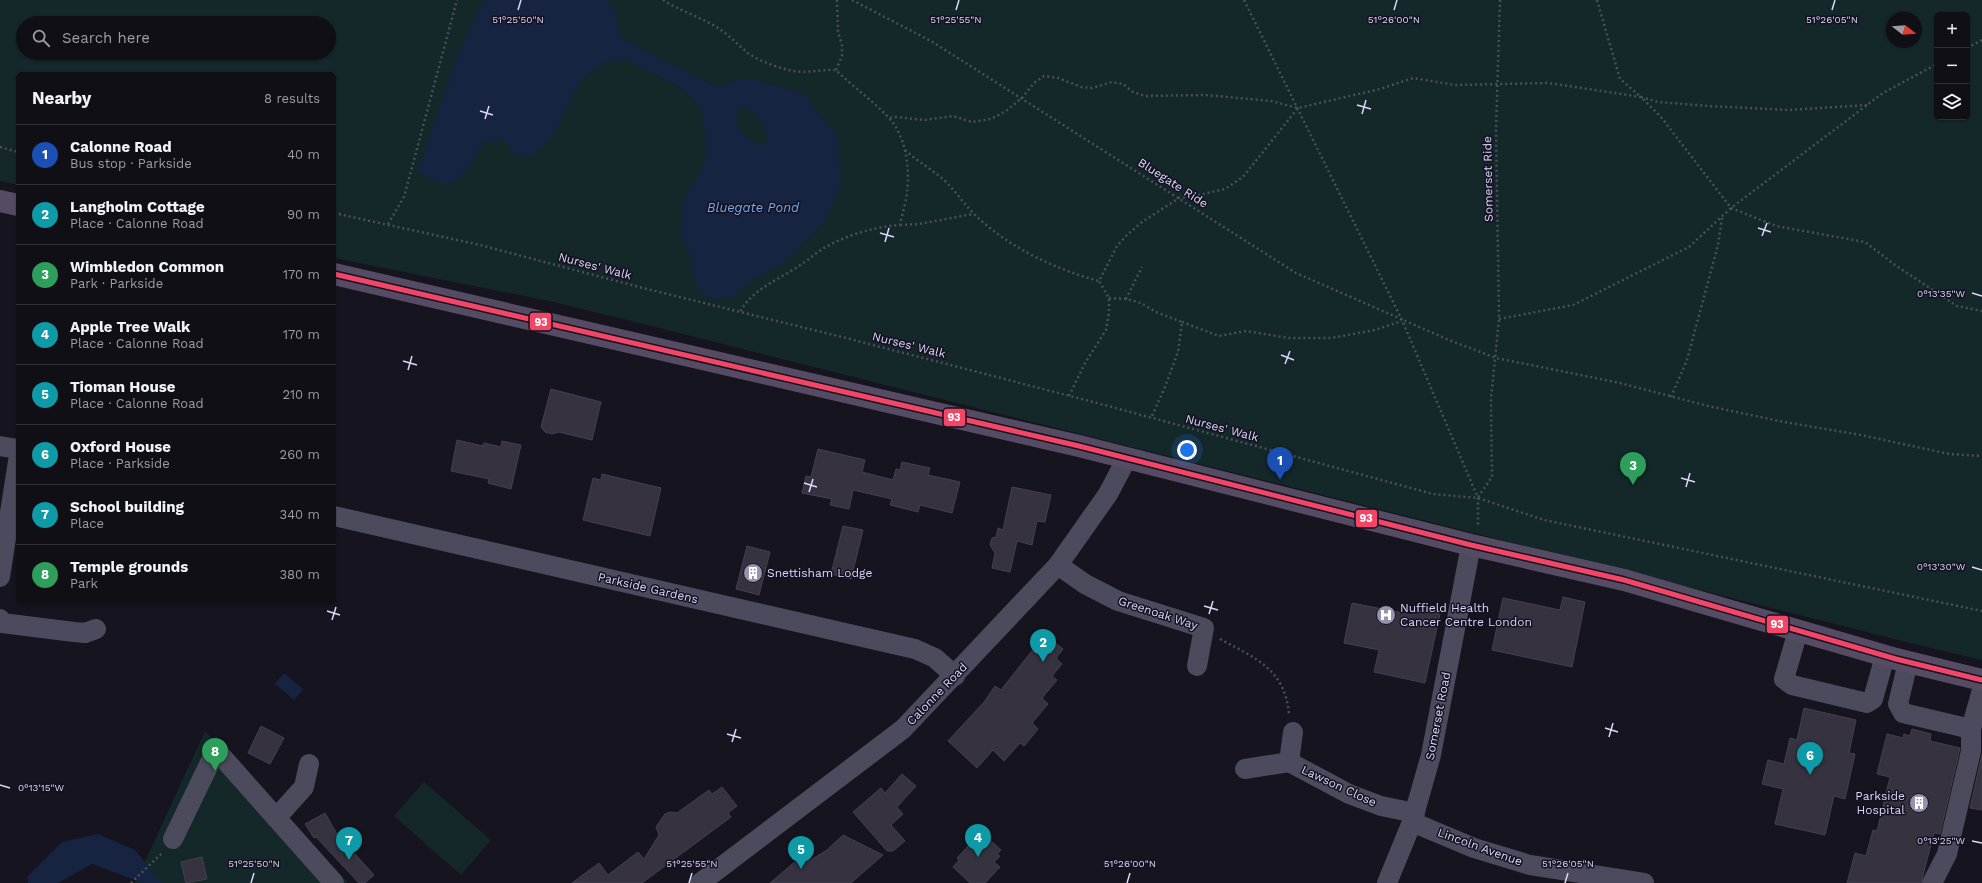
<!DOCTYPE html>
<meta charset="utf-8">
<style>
:root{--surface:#100f16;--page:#19181f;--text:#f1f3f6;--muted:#9c9ca1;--line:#302f35;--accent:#9792ad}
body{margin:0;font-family:"Work Sans",sans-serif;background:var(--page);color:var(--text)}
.controls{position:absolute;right:12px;top:12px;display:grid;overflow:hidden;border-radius:6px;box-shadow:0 1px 3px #0004}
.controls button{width:36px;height:36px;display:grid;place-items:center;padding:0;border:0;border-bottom:1px solid var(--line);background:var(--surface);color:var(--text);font:20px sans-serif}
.compass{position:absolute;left:1886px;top:12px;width:36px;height:36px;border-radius:50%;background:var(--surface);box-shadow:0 1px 3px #0004;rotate:107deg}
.you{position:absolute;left:1187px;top:450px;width:14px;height:14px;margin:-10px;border:3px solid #fff;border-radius:50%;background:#1a73e8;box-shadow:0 0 0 6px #1a73e833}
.badge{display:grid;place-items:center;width:26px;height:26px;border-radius:50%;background:var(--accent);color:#fff;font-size:13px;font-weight:700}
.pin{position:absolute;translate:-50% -33px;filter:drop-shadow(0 1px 2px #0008)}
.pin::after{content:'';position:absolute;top:21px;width:14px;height:12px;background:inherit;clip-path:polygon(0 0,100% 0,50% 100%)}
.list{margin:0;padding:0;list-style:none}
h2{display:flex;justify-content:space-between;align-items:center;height:52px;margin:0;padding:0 16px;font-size:17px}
h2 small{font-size:13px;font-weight:400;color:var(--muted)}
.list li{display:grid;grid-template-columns:26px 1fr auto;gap:12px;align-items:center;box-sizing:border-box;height:60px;padding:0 16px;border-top:1px solid var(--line)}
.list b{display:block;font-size:15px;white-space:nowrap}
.list p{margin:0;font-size:13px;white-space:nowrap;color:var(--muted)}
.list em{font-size:13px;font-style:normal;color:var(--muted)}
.icon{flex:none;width:22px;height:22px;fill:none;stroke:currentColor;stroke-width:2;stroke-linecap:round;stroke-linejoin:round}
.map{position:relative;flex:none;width:1982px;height:883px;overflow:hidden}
.search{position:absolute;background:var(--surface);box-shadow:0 1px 3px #0004;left:16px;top:16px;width:320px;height:44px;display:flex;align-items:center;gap:10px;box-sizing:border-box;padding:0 14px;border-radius:22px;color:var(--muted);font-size:15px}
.panel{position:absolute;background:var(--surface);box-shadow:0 1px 3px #0004;left:16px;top:72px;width:320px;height:532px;border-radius:6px}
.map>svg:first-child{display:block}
.green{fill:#142729;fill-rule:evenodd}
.water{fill:#162442;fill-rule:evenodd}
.building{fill:#363240;stroke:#444051}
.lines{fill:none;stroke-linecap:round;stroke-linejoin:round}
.path{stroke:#48505c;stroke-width:2.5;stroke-dasharray:2 3;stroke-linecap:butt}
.minor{stroke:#4c4a5d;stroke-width:20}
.major{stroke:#554b62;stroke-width:22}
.bus-1-casing{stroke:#141121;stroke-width:8}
.bus-1{stroke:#f34667;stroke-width:5}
.ticks{fill:none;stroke:#dcd6fa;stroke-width:1.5}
.labels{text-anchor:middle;stroke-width:3;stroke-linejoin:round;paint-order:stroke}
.street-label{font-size:12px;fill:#dcd6fa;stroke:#141121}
.poi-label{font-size:12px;fill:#dcd6fa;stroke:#141121;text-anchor:start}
.water-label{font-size:13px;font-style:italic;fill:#71aced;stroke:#141121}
.ticks-label{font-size:10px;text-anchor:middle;fill:#dcd6fa;stroke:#141121;stroke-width:3;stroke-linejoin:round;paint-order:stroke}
.line-badge{stroke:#141121;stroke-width:1.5}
.badge-label{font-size:11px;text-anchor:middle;font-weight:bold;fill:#fff}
</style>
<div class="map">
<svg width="1982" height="883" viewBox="0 0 1982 883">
<rect width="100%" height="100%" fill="#16141e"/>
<g class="green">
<path d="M0 0H1982V660L1918 645 651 326 549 301 334 258V74H18V185L0 181ZM1937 15H1967V117H1937ZM1892 18H1916V42H1892ZM23 23H329V53H23Z"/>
<path d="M205 731 348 883H135Z"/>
<path d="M424 782 491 840 461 875 394 816Z"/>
</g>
<g class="water">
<path d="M484 0H607C618 9 619 23 619 37L718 88 735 80 752 79 805 94 816 112 838 137 841 185 826 220 783 264 753 279 733 297 711 300 695 285 690 255 680 233 684 199 697 178 707 156 702 109 683 89 625 59 602 63 581 80 552 136 532 157 517 155 503 140 483 142 467 171 448 185 418 172 458 55ZM747 107C760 116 767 126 768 142L760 145C741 136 736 131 736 110Z"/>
<path d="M284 673 303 689 294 700 275 684Z"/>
<path d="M98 834 135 850 162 883H143L92 864 58 883H28L27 877 62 842Z"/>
</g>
<g class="building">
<path d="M551 389 601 402 592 440 559 432 552 434 545 432 541 427Z"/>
<path d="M457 440 483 446 484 443 501 447 502 441 521 445 511 489 488 483 489 479 451 471Z"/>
<path d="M818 449 865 460 862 472 893 480 896 469 900 470 902 462 930 468 928 475 960 482 952 513 920 505 918 512 890 505 892 499 853 490 849 509 830 505 832 499 802 493 806 476 811 477Z"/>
<path d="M602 474 661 488 650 536 583 520 593 478 601 480Z"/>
<path d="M1012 487 1051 495 1045 522 1037 521 1032 545 1017 541 1010 572 992 568 995 553 990 545 992 538 996 537 998 528 1003 530Z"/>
<path d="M843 526 863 530 851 579 831 574Z"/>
<path d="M747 546 770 552 759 595 736 589Z"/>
<path d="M1563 597 1585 602 1572 667 1492 650 1503 598 1560 610Z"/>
<path d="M1352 603 1413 615 1414 609 1440 614 1425 683 1374 672 1379 650 1344 643Z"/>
<path d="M1048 637 1063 649 1056 658 1062 664 1052 676 1057 680 1042 698 1048 704 1032 723 1038 729 1024 746 1020 743 1004 761 993 750 977 768 948 741 984 702 995 686 1001 690 1039 642 1042 645Z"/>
<path d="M1804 708 1856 720 1849 753 1855 754 1845 799 1834 796 1825 835 1775 824 1783 789 1762 784 1768 760 1784 764 1790 738 1797 740Z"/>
<path d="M261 726 284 738 270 764 248 753Z"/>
<path d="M1912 729 1931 734 1930 741 1960 748 1940 834 1934 833 1921 883H1847L1855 853 1866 856 1873 830 1877 831 1890 777 1877 774 1887 734 1903 738 1904 734 1910 736Z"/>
<path d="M1982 754V810L1970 808Z"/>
<path d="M902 774 916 786 897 807 903 814 891 825 905 841 893 851H887L853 812 881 788 885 793Z"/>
<path d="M722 787 737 806 728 813 731 817 642 883H572L599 863 608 875 638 852 644 859 659 835 656 827 665 814 671 812 677 813 709 790 712 794Z"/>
<path d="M325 813 337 834 374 875 365 883H359L316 837 314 838 305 824Z"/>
<path d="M981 832 1001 850 997 854 1000 856 994 862 1000 867 985 883H970L953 867 959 860 957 858Z"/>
<path d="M843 835 883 855 851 883H770L803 855 809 861 827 850Z"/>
<path d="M202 857 207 879 186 883 181 862Z"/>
</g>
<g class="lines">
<g class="path">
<path d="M663 0C680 11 701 17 718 28 729 35 738 45 748 53 758 60 773 66 785 69 802 75 819 69 836 70 853 87 872 100 888 117 906 135 910 168 907 192 906 203 902 214 900 225 873 227 847 235 824 248 814 254 805 263 794 269 774 282 752 290 740 312"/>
<path d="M852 0 931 41 1296 273 1449 340 1496 358 1620 383 1708 406 1784 422 1861 435 1949 454 1982 456"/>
<path d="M1244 0 1402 320 1478 498V526"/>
<path d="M1597 0 1620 79 1641 97 1658 102 1709 106 1789 110 1867 105"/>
<path d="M1967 48 1982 40"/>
<path d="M836 70 842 56V45L838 32 837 0"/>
<path d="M890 118 896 117 925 120 953 116 972 122 991 119 1006 111 1022 98 1034 83 1044 76 1058 78 1081 87 1092 88 1112 82 1123 84 1133 92 1145 96 1206 95 1271 101 1298 108 1380 89 1413 78 1455 85 1548 83 1641 97 1661 117 1731 208 1776 226 1865 242 1895 265 1957 306 1982 311"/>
<path d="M0 147 18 152"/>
<path d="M905 150C917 161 931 169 943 179 955 190 963 203 974 214 1008 247 1054 269 1099 281"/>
<path d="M334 213 480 245 643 288 850 339 1097 403 1433 494 1478 498 1544 520 1982 611"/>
<path d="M388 224 404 197 457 0"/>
<path d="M900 225 919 224 973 214"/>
<path d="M1109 298 1126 299 1141 303 1156 312 1182 322 1178 352 1165 387 1151 418"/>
<path d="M1126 299 1142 267"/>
<path d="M1499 319 1573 305 1689 247 1731 208 1883 93 1937 64"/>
<path d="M1182 322 1219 336 1246 331 1288 338H1331L1375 330 1402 321"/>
<path d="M1069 396 1085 363 1106 330 1109 313V298L1099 281 1117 246 1127 235 1142 222 1179 198 1199 195 1225 189 1243 177 1298 108"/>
<path d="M1671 397 1687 360 1718 245 1722 218"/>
<path d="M1478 497 1492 477 1491 399 1499 319 1496 128 1500 0"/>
<path d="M1220 639C1255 658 1285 669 1289 714"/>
<path d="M131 883 162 853"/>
</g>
<g class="minor">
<path d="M0 446 18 449"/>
<path d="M334 516 915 649 935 658 955 676"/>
<path d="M1058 565 1085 584 1118 601 1204 628 1197 666"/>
<path d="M0 577 18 461"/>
<path d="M0 619 2 623 74 632 85 633 96 629"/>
<path d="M1798 631 1784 679 1792 685 1867 703 1873 699 1885 656"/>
<path d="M1908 662 1898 704 1903 713 1971 729"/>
<path d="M1293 732 1289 762 1349 794 1381 806 1415 813"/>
<path d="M1245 769 1289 762"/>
<path d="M276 818 304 787 309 764"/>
<path d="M1412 822 1474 848 1530 865 1644 883"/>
<path d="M173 839 216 750 334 883"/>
<path d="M700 883 903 729 1058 565 1108 494 1127 458"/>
<path d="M1387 883 1412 822 1431 755 1471 545"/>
<path d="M1932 883 1947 854 1971 751V729L1982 690"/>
</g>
<g class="major">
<path d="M0 201 18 205"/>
<path d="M334 274 1079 446 1471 545 1624 580 1896 659 1982 680"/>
</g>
<g class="bus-1-casing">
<path id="bus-1" d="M334 274 1079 446 1471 545 1624 580 1896 659 1982 680"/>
</g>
<use href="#bus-1" class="bus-1"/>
</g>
<path class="ticks" d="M518 10 521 0M956 10 959 0M1394 10 1397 0M1832 10 1835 0M1357 105 1371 109M480 111 493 115M1362 114 1366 100M485 119 489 106M1758 228 1771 232M880 233 894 237M1762 236 1767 223M885 242 889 228M1972 293 1982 296M1281 355 1294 360M403 361 417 365M1285 364 1290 351M408 370 412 356M1681 478 1695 482M804 483 817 487M1686 487 1690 473M809 492 813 479M1972 567 1982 570M1204 606 1218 610M327 611 340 615M1209 614 1213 601M332 620 336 607M1605 728 1618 732M727 734 741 738M1609 737 1613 723M732 742 736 729M0 785 10 788M1972 841 1982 843M251 883 254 873M689 883 692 873M1127 883 1130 873M1565 883 1568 873"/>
<defs>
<g id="building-disc" transform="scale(1)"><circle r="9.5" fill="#9792ad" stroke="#141121"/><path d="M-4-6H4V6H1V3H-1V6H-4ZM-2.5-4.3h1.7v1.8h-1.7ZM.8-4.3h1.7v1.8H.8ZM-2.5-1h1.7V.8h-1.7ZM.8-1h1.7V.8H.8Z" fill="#fff"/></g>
<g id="hospital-disc" transform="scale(1)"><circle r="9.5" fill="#9792ad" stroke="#141121"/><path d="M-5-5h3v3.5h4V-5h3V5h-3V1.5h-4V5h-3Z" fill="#fff"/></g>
</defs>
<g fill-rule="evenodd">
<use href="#building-disc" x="753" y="573"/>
<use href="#hospital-disc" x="1386" y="615"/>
<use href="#building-disc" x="1919" y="803"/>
</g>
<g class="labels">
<g class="street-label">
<text transform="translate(1488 179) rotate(-91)" y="4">Somerset Ride</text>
<text transform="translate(1173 183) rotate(33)" y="4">Bluegate Ride</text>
<text transform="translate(595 266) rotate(15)" y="4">Nurses' Walk</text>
<text transform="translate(909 345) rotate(14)" y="4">Nurses' Walk</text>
<text transform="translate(1222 428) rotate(15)" y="4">Nurses' Walk</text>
<text transform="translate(648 588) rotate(13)" y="4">Parkside Gardens</text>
<text transform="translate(1158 613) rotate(18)" y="4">Greenoak Way</text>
<text transform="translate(937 694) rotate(-46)" y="4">Calonne Road</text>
<text transform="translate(1438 716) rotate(-79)" y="4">Somerset Road</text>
<text transform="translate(1339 786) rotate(25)" y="4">Lawson Close</text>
<text transform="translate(1480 847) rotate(20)" y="4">Lincoln Avenue</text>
</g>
<g class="poi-label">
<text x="767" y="577">Snettisham Lodge</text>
<text x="1400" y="612">Nuffield Health<tspan x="1400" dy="14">Cancer Centre London</tspan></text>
<text x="1905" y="800" text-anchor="end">Parkside<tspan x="1905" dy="14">Hospital</tspan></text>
</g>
<g class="water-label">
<text x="753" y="212">Bluegate Pond</text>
</g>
</g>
<g class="ticks-label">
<text x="518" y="23">51°25'50"N</text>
<text x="956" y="23">51°25'55"N</text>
<text x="1394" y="23">51°26'00"N</text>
<text x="1832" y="23">51°26'05"N</text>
<text x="1941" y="297">0°13'35"W</text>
<text x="1941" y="570">0°13'30"W</text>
<text x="41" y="791">0°13'15"W</text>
<text x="1941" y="844">0°13'25"W</text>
<text x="254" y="867">51°25'50"N</text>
<text x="692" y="867">51°25'55"N</text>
<text x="1130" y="867">51°26'00"N</text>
<text x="1568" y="867">51°26'05"N</text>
</g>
<g class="line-badge">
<rect x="529" y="312" width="23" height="19" rx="4" fill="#f34667"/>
<rect x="943" y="408" width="23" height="19" rx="4" fill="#f34667"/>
<rect x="1355" y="509" width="23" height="19" rx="4" fill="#f34667"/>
<rect x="1766" y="615" width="23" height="19" rx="4" fill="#f34667"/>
</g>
<g class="badge-label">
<text x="541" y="326">93</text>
<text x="954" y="421">93</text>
<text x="1366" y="522">93</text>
<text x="1777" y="628">93</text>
</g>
</svg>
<div class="controls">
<button>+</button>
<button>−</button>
<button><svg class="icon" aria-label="layers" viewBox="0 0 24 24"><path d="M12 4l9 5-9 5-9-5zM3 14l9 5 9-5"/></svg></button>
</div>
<svg class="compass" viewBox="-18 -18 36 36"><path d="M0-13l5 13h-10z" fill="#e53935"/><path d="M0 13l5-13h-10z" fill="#9c9ca1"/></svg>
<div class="you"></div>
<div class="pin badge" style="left:1280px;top:480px;background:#1a4fb4">1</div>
<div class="pin badge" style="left:1043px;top:662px;background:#0f9aa8">2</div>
<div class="pin badge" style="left:1633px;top:485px;background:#2e9e5b">3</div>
<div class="pin badge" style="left:978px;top:857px;background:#0f9aa8">4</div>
<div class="pin badge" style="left:801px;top:869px;background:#0f9aa8">5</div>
<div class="pin badge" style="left:1810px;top:775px;background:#0f9aa8">6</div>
<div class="pin badge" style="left:349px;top:860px;background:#0f9aa8">7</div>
<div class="pin badge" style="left:215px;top:771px;background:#2e9e5b">8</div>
<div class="search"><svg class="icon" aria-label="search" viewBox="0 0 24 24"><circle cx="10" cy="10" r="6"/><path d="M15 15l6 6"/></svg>Search here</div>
<section class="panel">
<h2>Nearby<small>8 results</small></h2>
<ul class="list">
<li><span class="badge" style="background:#1a4fb4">1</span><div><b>Calonne Road</b><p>Bus stop · Parkside</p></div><em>40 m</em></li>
<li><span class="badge" style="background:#0f9aa8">2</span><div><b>Langholm Cottage</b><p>Place · Calonne Road</p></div><em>90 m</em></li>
<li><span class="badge" style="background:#2e9e5b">3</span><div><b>Wimbledon Common</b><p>Park · Parkside</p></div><em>170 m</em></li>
<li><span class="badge" style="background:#0f9aa8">4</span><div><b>Apple Tree Walk</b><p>Place · Calonne Road</p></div><em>170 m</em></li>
<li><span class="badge" style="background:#0f9aa8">5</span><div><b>Tioman House</b><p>Place · Calonne Road</p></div><em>210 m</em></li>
<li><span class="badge" style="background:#0f9aa8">6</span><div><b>Oxford House</b><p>Place · Parkside</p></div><em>260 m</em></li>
<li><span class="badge" style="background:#0f9aa8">7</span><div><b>School building</b><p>Place</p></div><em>340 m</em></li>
<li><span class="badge" style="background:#2e9e5b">8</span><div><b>Temple grounds</b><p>Park</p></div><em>380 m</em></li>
</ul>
</section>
</div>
